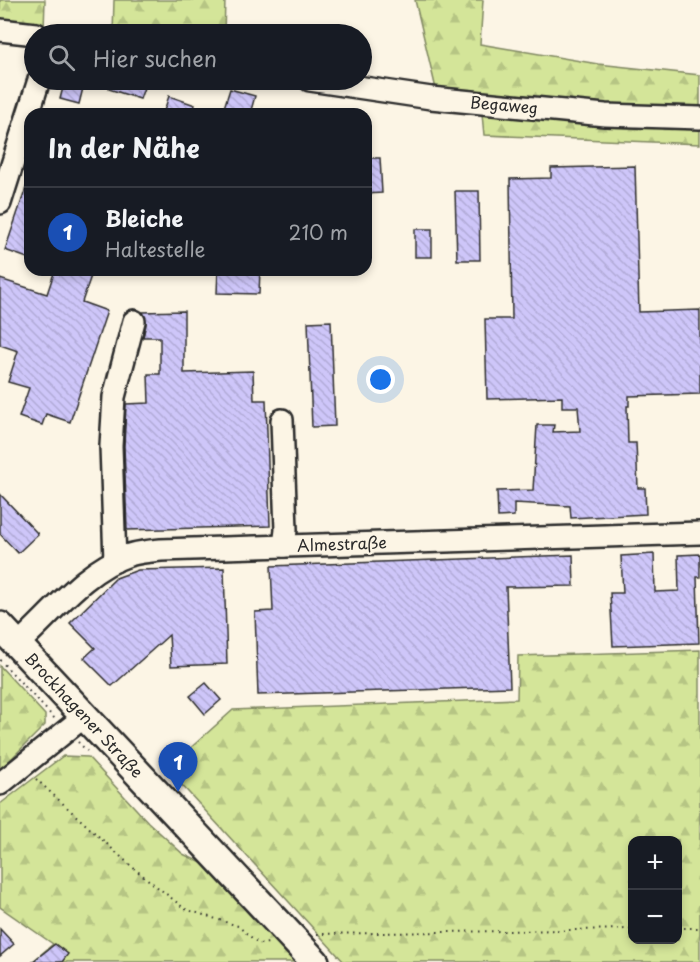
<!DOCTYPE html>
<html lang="de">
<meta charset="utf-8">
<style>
:root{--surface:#171b24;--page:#242831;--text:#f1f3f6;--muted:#9ea1a6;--line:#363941;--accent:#7c3aed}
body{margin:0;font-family:"Playpen Sans",sans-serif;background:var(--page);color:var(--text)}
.controls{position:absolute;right:18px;bottom:18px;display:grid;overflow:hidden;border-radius:12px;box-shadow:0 3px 9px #0003}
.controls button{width:54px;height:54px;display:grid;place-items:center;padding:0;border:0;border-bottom:2px solid var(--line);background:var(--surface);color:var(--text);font:30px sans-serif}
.you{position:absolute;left:381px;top:380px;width:21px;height:21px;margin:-15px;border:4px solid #fff;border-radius:50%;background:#1a73e8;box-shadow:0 0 0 9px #1a73e833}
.badge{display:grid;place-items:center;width:39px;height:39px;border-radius:50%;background:var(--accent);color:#fff;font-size:20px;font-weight:700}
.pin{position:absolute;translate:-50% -50px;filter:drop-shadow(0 2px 3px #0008)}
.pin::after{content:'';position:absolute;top:32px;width:21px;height:18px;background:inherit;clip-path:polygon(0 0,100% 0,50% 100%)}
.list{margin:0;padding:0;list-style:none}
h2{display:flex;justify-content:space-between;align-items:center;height:78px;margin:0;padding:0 24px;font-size:26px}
h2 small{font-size:20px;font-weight:400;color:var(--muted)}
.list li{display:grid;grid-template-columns:39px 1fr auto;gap:18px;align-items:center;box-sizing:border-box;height:90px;padding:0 24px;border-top:2px solid var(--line)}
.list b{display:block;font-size:22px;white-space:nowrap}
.list p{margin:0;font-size:20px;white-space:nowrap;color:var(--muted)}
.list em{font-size:20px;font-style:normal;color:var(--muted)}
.icon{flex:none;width:33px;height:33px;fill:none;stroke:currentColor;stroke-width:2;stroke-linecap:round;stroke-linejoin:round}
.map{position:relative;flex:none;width:700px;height:962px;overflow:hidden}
.search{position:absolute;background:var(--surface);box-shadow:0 3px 9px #0003;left:24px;top:24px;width:348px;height:66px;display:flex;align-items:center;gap:15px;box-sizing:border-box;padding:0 21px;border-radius:33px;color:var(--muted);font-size:22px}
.panel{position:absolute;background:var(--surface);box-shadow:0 3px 9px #0003;left:24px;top:108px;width:348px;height:168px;border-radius:18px}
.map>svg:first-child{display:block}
.forest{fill:url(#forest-firs);stroke:#808862;stroke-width:1.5;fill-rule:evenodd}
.building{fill:url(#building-back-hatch);stroke:#2b2b2b;stroke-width:1.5}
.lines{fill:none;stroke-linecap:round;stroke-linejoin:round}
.minor-casing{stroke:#2b2b2b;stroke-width:26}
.major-casing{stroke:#2b2b2b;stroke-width:32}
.path{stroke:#2b2b2b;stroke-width:2;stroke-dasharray:1.5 4.5;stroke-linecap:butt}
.minor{stroke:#fcf5e5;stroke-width:21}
.major{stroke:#fcf5e5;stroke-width:27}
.labels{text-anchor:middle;stroke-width:4.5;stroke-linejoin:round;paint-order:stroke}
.street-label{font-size:16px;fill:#2b2b2b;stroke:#fcf5e5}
</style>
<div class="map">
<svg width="700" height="962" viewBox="0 0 700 962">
<defs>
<pattern id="forest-firs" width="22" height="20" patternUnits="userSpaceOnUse" patternTransform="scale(1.5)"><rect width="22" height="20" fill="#d4e599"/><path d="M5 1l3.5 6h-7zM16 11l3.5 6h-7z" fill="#b6c584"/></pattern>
<pattern id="building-back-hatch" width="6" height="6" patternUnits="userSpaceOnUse" patternTransform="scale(1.5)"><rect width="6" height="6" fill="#cec6f9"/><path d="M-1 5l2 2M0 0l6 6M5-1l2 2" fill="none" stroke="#b1aad6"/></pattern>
</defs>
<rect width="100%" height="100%" fill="#fcf5e5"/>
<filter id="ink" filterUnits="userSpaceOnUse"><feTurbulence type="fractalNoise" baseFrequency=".0167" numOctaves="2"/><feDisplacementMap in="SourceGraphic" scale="12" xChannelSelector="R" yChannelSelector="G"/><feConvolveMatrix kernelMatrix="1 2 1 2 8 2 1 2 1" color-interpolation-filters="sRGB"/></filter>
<g filter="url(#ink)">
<g class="forest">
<path d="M0 0H45L44 30 0 23Z"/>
<path d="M114 0H225L224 34H113Z"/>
<path d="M415 0H483L480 44 598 64 700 75V109C612 106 522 105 436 89Z"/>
<path d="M482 114 700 125V144L484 135Z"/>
<path d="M700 650V962H344L167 769 233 710 517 699 518 656ZM632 840H678V940H632Z"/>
<path d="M0 666 45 715V725L0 770Z"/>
<path d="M63 756 88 757 148 822 183 854 204 864 295 962H32L53 944 0 907V804Z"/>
</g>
<g class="building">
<path d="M65 80 84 84 79 104 60 99Z"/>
<path d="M112 80H139L146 82 140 99 109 89Z"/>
<path d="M230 89 255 96 250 114H222Z"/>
<path d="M169 96 195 105 192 114H163Z"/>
<path d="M366 158H380L382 193 366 194Z"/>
<path d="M635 166 639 312 700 310V394L629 396V406H627L628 443H636L638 488H645L646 514 571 518 570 506 514 503V516L498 517 497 491 533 490 537 425H554L553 432 580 431 578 407H562V397L487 399 485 319H512L510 179 551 178V168Z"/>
<path d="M28 182H30V259L5 250Z"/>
<path d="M455 191H479L480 260H457Z"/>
<rect x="415" y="229" width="17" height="28"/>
<path d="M55 270H93L82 302 107 311 70 422 46 414 42 425 19 417 29 388 8 382 18 351 0 345V279L47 294Z"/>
<path d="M218 270H260L259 294 217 293Z"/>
<path d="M184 311V373L253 371 254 400H266L270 526 127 530 124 446 126 404 149 403 148 374H160V337H143L146 324 143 312Z"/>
<path d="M331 321 335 426 312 427 308 322Z"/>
<path d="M0 494 38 534 18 553 0 534Z"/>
<path d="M654 554 655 592 679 591 678 555 700 554V577H697L699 643 613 646 610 593H623L621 556Z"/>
<path d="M573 555 574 586 506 587 510 687 258 695 255 612 273 611 271 566Z"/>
<path d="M224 568 227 664 171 666 169 635 112 686 84 658 95 648 70 623 116 578 138 570Z"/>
<path d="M206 683 221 700 205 714 190 696Z"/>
<path d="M0 929 14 944 0 956Z"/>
<path d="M55 944 68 954 62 962H32Z"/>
</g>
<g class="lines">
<g class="minor-casing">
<g id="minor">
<path d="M0 30 36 34"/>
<path d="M310 80 431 98 605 115 700 118"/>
<path d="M0 203 39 80"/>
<path d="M282 420 286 530 284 546"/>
<path d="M115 561 111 446 114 397 134 321"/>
<path d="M18 644C52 614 84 570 129 555 139 552 150 551 161 550L700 533"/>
<path d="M0 784 86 715"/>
</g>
</g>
<g class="major-casing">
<path id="major" d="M0 626 315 962"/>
</g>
<g class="path">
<path d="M0 660 55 719"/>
<path d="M78 742 87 751"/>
<path d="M36 779 131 866 185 909 238 926 259 944 269 943"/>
<path d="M678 928H700"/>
<path d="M317 934 632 929"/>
</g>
<use href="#minor" class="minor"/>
<use href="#major" class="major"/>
</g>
</g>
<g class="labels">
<g class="street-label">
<text transform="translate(504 105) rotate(5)" y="6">Begaweg</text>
<text transform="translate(342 544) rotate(-2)" y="6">Almestraße</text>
<text transform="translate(84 715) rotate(47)" y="6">Brockhagener Straße</text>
</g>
</g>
</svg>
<div class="controls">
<button>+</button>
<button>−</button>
</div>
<div class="you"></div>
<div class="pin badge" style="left:178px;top:792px;background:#1a4fb4">1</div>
<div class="search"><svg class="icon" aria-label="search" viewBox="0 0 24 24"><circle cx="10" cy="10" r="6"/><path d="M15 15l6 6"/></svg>Hier suchen</div>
<section class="panel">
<h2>In der Nähe<small></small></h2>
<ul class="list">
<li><span class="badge" style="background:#1a4fb4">1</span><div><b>Bleiche</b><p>Haltestelle</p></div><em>210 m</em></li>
</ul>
</section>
</div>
